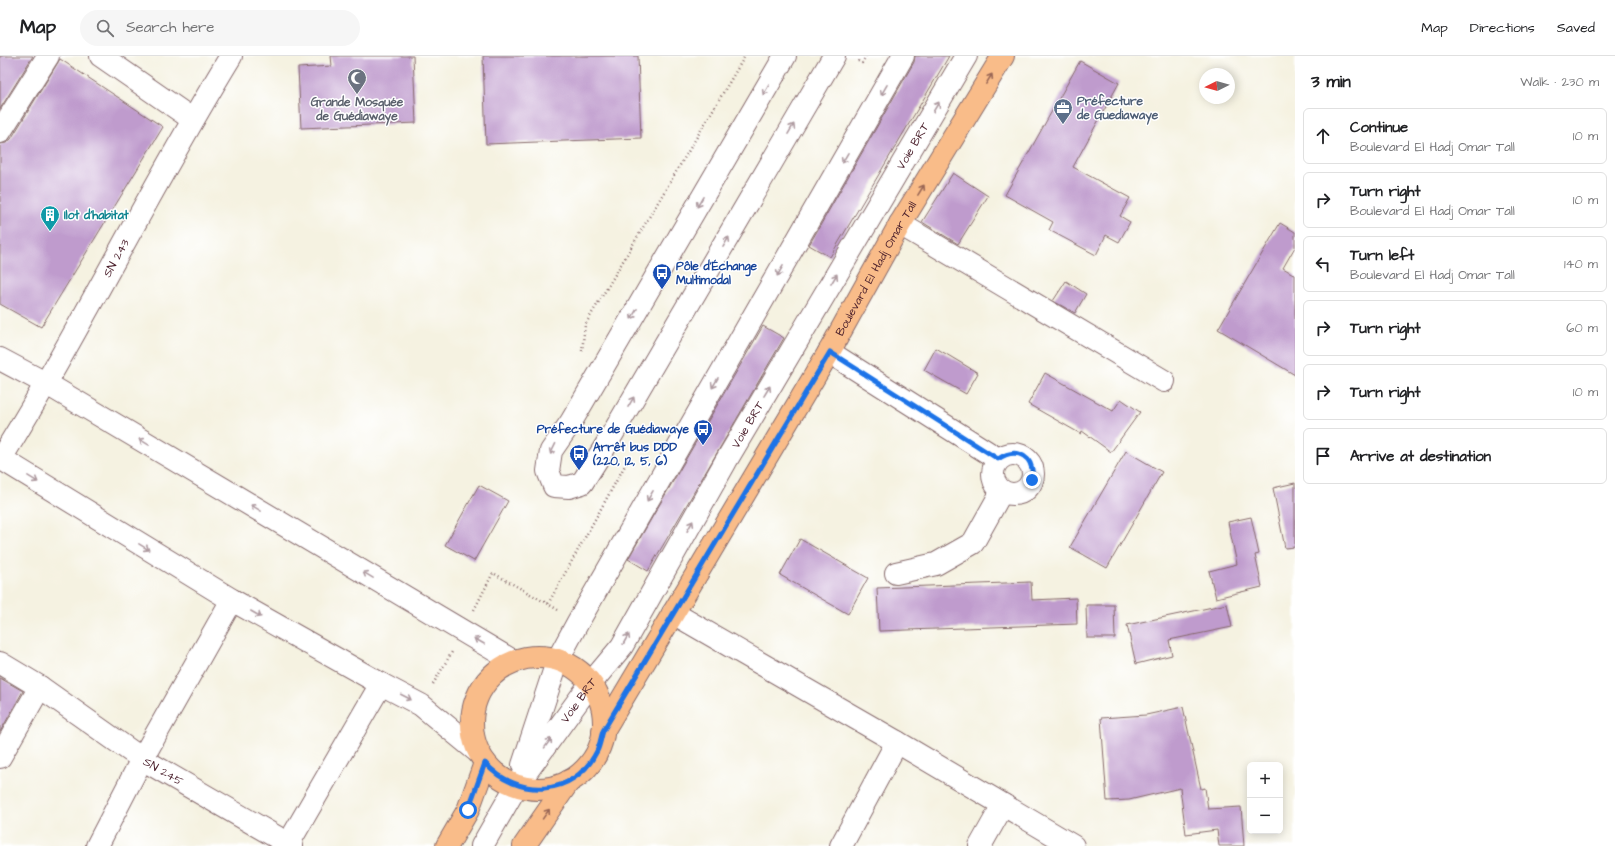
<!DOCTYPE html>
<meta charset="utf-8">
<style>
:root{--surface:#fff;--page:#f6f6f6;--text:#202124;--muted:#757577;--line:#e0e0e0}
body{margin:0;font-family:"Architects Daughter",sans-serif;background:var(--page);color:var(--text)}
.controls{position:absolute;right:12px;bottom:12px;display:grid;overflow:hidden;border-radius:6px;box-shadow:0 2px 10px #0003}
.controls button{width:36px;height:36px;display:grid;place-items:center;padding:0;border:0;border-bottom:1px solid var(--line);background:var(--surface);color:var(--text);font:20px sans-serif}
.compass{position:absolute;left:1199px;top:12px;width:36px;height:36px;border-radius:50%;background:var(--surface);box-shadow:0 2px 10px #0003;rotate:265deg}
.stop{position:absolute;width:12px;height:12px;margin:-9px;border:3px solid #1a73e8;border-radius:50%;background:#fff}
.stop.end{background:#1a73e8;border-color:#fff;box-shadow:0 1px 4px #0008}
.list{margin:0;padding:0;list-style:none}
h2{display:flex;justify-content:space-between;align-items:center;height:52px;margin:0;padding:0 16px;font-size:17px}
h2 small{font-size:13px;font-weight:400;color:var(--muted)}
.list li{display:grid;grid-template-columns:26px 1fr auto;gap:12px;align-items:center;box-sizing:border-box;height:56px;margin:0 8px 8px;padding:0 8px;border:1px solid var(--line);border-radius:6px}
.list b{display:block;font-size:15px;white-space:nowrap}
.list p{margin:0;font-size:13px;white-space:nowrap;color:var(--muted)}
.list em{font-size:13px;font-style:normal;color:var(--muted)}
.icon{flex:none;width:22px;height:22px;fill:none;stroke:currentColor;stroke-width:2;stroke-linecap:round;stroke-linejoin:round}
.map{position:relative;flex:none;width:1295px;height:790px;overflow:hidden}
header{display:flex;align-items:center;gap:24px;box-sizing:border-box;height:56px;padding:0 20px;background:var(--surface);border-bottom:1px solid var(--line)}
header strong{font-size:19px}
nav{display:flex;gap:22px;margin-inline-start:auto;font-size:14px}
.search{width:280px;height:36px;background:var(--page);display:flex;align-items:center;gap:10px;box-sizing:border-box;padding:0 14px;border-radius:22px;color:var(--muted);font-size:15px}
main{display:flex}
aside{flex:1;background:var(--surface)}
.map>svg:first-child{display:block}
.building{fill:#bf9bcd}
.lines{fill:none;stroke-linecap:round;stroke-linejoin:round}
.minor-casing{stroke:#86696b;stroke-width:24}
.major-casing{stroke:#86696b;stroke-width:24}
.path{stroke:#86696b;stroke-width:2.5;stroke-dasharray:1 3;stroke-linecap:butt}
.minor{stroke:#fff;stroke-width:22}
.major{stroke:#f9bc89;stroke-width:22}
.oneway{stroke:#965}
.oneway2{stroke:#ae9aa0}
.route{stroke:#1a73e8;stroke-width:5}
.labels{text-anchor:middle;stroke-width:3;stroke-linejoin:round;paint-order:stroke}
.service-label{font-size:12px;font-weight:bold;fill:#4e5e75;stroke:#fff;text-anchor:start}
.worship-label{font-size:12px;font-weight:bold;fill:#5b616d;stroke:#fff}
.street-label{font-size:12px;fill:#4a1f2b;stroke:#fff}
.culture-label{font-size:12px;font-weight:bold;fill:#0d838f;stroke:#fff;text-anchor:start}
.transit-label{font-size:12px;font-weight:bold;fill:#164399;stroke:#fff;text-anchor:start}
</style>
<header>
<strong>Map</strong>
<div class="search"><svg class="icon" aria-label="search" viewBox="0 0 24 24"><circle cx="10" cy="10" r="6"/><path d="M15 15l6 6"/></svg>Search here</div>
<nav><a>Map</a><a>Directions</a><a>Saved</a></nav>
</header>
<main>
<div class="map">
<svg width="1295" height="790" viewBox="0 0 1295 790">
<rect width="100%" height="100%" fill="#fff"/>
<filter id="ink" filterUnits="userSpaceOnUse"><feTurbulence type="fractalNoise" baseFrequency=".025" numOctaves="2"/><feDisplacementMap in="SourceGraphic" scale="8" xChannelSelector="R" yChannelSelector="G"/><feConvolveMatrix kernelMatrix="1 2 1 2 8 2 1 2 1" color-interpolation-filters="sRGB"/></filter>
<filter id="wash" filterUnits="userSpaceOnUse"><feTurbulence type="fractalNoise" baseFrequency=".012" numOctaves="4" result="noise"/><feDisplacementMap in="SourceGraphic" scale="16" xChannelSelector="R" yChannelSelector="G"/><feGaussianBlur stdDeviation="0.9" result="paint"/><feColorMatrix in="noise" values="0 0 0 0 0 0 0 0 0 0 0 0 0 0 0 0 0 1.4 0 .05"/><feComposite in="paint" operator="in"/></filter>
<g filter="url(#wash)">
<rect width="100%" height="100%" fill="#f5f2e1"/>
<g id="blocks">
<g class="building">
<path d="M0 0H33L0 53Z"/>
<path d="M331 0H413L416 67 301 72 298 12 332 10Z"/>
<path d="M483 0H638L641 82 486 88Z"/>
<path d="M915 0H949L830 201 809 189 914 6Z"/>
<path d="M60 3 163 71 41 271 0 248V88L6 87 11 83Z"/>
<path d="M1080 5 1119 27 1073 111 1130 142 1120 160 1130 166 1119 186 1106 179 1096 199 1049 174 1053 166 1005 139Z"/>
<path d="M953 117 988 140 958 188 922 166Z"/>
<path d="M1280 167 1295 176V191L1283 212 1295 219V319L1218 273Z"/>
<path d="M1066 225 1086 238 1075 257 1053 245Z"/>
<path d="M763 270 784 282 648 515 628 503Z"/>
<path d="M936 292 978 317 966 338 924 314Z"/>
<path d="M1045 317 1113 355 1121 343 1140 356 1111 396 1082 375 1081 378 1028 348Z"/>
<path d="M1126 395 1162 416 1107 512 1070 491Z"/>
<path d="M1295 427V491L1285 492 1273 432Z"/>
<path d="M479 429 508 445 474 505 445 489Z"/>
<path d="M1251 461 1259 498 1255 499 1262 531 1216 542 1209 515 1237 508 1228 466Z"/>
<path d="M800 483 868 522 848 558 780 519Z"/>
<path d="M1031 526 1032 544 1076 542 1077 568 879 575 877 532Z"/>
<path d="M1227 548 1232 571 1169 584 1172 599 1136 608 1127 569Z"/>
<path d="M1086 549H1114L1115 582H1087Z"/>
<path d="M0 622 23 635 0 676Z"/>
<path d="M1183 651 1201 733 1205 732 1208 753 1241 751 1244 790H1219L1217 774 1186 778 1180 732 1129 744 1107 745 1101 662 1146 659Z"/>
</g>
</g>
</g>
<g filter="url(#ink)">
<use href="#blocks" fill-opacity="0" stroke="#86696b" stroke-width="1"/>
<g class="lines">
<g class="minor-casing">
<g id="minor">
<path d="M101 0 192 63"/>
<path d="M785 0 571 366 551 395 548 415 554 430 569 431 582 427 606 389 834 0"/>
<path d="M0 76 48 0"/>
<path d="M900 168 1164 325"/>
<path d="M829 296 998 403"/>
<path d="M0 303 47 328 513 605"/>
<circle cx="1013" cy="418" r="20"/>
<path d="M0 402 232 544 381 628 421 649 478 696"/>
<path id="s1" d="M0 404C82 272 150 132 231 0"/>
<path d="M896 517 936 508 973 487 1002 435"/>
<path d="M673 557 897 686 1073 790"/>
<path id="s2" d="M0 607 40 631 142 703 292 790"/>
<path d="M0 701 40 631"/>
<path d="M523 709 558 603 578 566 903 0"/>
<path d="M97 790 142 703 232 544"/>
<path d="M287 790 381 628"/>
<path id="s3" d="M482 790 517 729 591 627 622 590 726 405 966 0"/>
<path d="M841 790 897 686"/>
<path d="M980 790 1003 749"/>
</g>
</g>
<g class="major-casing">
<g id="major">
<circle cx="538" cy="667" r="66"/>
<path id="s4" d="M603 675 829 296 900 168 1003 0"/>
<path d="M447 790 468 754 485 707"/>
<path d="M524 790 569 725"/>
</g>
</g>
<g class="path">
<path d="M858 5 862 7 866 0"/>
<path d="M582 295 585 269 745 0"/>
<path d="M474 554 493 517 548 548"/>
<path d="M558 554 548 548 628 404 626 403"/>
<path d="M433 628 452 596"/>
</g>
<use href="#minor" class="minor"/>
<use href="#major" class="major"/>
</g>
<defs><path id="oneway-shaft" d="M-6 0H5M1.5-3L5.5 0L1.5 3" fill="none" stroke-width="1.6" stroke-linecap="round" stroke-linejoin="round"/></defs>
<g class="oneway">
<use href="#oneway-shaft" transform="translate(989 23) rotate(-58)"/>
<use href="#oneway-shaft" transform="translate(921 134) rotate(-58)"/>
<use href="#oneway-shaft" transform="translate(546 758) rotate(-55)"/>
</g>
<g class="oneway2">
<use href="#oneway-shaft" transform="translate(766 34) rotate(120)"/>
<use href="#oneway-shaft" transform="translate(884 34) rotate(120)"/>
<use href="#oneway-shaft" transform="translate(936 51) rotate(-59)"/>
<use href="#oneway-shaft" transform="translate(791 73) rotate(-60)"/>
<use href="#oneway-shaft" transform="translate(845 102) rotate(120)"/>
<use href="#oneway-shaft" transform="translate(700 146) rotate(120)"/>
<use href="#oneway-shaft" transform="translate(726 186) rotate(-60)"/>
<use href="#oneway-shaft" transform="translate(780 215) rotate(120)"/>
<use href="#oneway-shaft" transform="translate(834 223) rotate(-59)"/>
<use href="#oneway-shaft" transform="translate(634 258) rotate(120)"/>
<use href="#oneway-shaft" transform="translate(715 327) rotate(120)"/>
<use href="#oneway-shaft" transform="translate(767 335) rotate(-59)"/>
<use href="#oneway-shaft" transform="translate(631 346) rotate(-60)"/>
<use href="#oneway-shaft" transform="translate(144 386) rotate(-149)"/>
<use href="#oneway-shaft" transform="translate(553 393) rotate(116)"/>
<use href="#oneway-shaft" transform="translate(33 423) rotate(31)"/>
<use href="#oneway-shaft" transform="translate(650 440) rotate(120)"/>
<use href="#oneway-shaft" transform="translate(256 452) rotate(-149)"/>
<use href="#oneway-shaft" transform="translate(690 470) rotate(-61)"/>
<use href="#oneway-shaft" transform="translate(144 491) rotate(31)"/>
<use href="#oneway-shaft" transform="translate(368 519) rotate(-149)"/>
<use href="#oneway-shaft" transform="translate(256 558) rotate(30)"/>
<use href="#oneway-shaft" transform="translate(626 583) rotate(-61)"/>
<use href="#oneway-shaft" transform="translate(479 585) rotate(-150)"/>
<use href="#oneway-shaft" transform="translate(406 641) rotate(27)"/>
<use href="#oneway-shaft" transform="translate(548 687) rotate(-54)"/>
</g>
</g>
<g class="lines" filter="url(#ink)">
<path class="route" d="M468 754 485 707C517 743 574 742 597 695 600 689 601 681 603 675L830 296 998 403C1018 390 1035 401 1032 424"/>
</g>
<defs>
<g id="mosque-pin" transform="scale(1)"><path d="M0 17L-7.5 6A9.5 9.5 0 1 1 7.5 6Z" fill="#6b7280" stroke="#fff"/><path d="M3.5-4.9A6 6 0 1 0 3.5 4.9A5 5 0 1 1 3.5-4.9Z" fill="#fff"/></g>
<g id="office-pin" transform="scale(1)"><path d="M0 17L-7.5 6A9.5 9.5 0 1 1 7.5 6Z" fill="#5c6f8a" stroke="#fff"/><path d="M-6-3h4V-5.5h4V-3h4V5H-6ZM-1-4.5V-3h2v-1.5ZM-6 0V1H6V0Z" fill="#fff"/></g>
<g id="building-pin" transform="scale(1)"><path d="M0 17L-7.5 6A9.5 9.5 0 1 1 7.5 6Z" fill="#0f9aa8" stroke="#fff"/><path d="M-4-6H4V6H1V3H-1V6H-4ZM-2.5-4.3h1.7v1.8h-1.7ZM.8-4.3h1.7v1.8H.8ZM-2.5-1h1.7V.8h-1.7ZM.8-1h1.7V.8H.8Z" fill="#fff"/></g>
<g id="bus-pin" transform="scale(1)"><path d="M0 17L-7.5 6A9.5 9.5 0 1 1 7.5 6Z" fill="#1a4fb4" stroke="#fff"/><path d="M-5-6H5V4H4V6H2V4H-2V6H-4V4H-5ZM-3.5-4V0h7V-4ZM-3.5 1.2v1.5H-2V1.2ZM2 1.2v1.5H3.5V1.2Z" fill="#fff"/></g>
</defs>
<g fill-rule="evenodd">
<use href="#mosque-pin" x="357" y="22"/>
<use href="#office-pin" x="1063" y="52"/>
<use href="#building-pin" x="50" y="159"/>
<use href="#bus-pin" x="662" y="217"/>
<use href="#bus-pin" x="703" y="373"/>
<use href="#bus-pin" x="579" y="398"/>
</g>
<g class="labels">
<g class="service-label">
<text x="1077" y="49">Préfecture<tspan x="1077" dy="14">de Guediawaye</tspan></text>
</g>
<g class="worship-label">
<text x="357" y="50">Grande Mosquée<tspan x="357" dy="14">de Guédiawaye</tspan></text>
</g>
<g class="street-label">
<text dy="4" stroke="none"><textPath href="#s3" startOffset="823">Voie BRT</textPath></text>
<text dy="4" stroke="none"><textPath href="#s1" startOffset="233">SN 243</textPath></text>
<text dy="4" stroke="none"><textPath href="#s4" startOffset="537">Boulevard El Hadj Omar Tall</textPath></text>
<text dy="4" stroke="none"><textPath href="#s3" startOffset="499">Voie BRT</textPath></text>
<text dy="4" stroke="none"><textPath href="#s3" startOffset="175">Voie BRT</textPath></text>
<text dy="4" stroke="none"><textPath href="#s2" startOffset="196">SN 245</textPath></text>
</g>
<g class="culture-label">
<text x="64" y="163">Ilot d'habitat</text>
</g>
<g class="transit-label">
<text x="676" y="214">Pôle d’Échange<tspan x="676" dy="14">Multimodal</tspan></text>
<text x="689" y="377" text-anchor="end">Préfecture de Guédiawaye</text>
<text x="593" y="395">Arrêt bus DDD<tspan x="593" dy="14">(220, 12, 5, 6)</tspan></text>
</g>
</g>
</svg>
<div class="controls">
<button>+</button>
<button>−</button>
</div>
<svg class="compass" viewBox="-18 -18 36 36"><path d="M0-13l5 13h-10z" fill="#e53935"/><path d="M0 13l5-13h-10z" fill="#757577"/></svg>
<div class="stop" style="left:468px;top:754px"></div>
<div class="stop end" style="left:1032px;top:424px"></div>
</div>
<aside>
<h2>3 min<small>Walk · 230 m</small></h2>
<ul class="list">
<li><svg class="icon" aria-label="ahead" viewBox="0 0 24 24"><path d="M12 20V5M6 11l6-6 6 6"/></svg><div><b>Continue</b><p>Boulevard El Hadj Omar Tall</p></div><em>10 m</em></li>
<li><svg class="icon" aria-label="right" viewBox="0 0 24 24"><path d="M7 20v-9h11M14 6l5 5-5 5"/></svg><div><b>Turn right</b><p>Boulevard El Hadj Omar Tall</p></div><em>10 m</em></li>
<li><svg class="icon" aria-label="left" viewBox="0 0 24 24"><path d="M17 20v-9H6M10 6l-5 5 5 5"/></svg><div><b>Turn left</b><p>Boulevard El Hadj Omar Tall</p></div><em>140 m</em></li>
<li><svg class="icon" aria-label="right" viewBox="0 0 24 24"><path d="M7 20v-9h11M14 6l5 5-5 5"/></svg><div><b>Turn right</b></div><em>60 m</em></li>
<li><svg class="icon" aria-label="right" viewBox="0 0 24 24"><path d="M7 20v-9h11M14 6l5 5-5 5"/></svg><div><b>Turn right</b></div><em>10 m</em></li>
<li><svg class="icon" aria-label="arrive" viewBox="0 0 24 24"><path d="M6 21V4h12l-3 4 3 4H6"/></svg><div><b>Arrive at destination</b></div></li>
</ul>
</aside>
</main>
